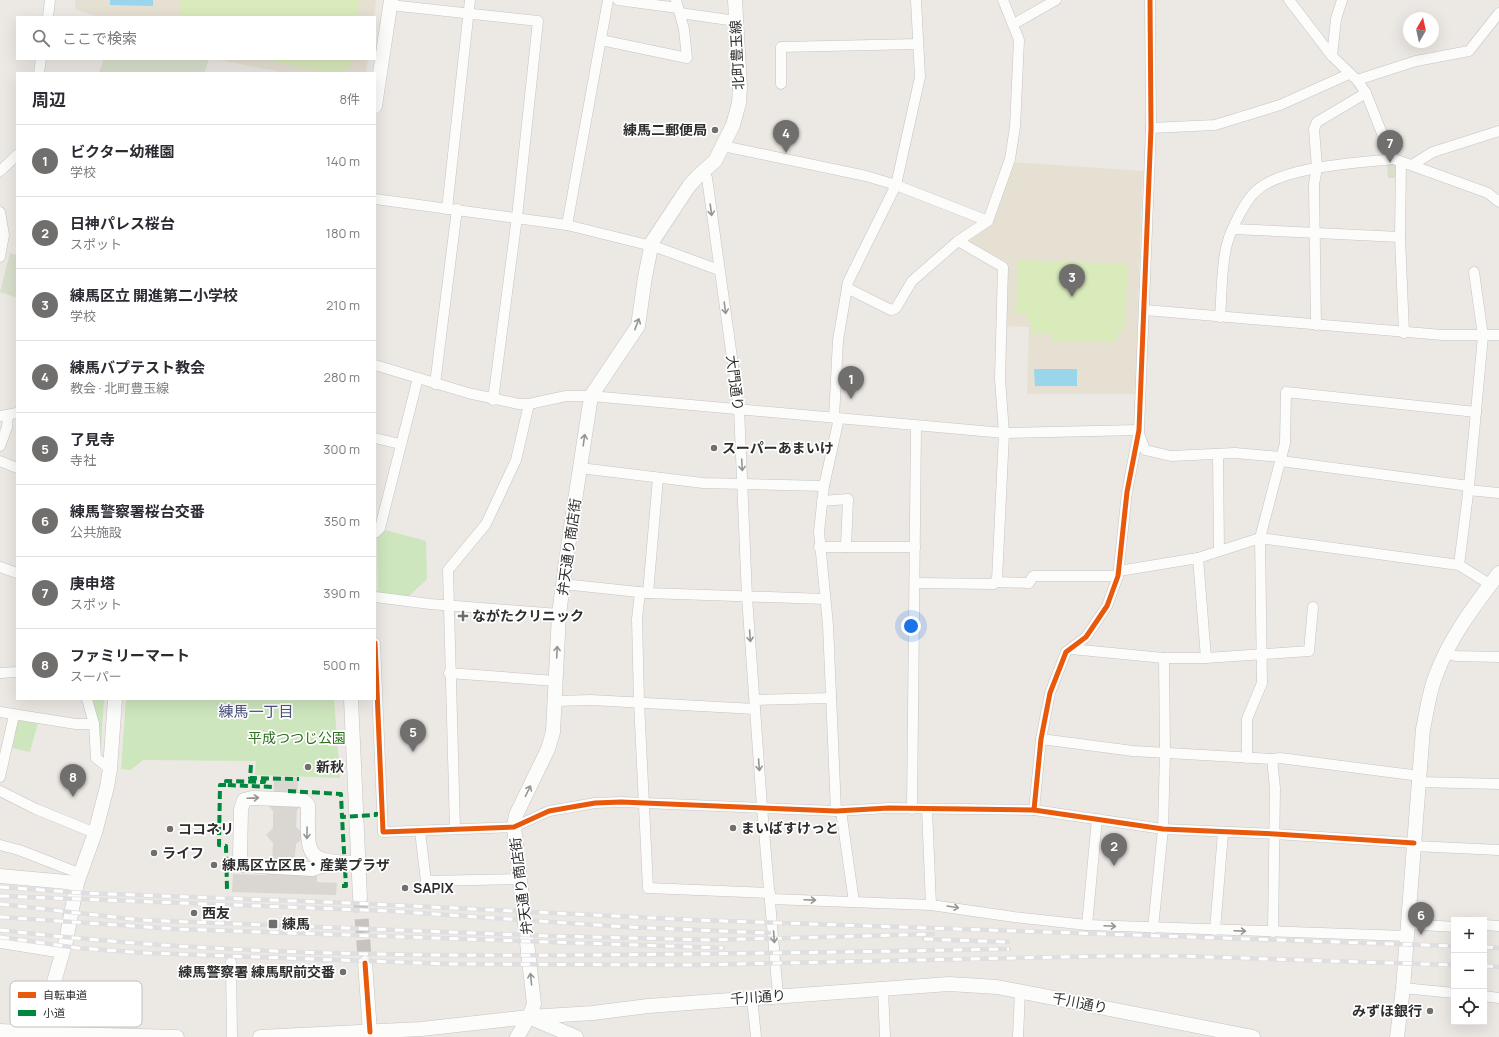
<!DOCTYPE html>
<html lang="ja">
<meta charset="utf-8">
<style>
:root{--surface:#fff;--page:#f2f2f3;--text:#2b2b33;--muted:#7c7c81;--line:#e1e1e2;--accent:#706f6e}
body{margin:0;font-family:Manrope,"Noto Sans JP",sans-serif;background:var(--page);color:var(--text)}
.controls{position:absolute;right:12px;bottom:12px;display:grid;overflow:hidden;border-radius:0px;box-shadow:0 4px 16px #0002}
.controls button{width:36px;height:36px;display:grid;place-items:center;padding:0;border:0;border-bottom:1px solid var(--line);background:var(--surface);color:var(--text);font:20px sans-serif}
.compass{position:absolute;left:1403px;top:12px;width:36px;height:36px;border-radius:50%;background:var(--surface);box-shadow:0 4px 16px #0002;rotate:9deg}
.you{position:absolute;left:911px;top:626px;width:14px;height:14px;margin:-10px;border:3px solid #fff;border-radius:50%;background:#1a73e8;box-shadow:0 0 0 6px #1a73e833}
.badge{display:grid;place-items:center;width:26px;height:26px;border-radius:50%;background:var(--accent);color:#fff;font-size:13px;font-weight:700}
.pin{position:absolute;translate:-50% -33px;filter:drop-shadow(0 1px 2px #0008)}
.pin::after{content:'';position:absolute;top:21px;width:14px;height:12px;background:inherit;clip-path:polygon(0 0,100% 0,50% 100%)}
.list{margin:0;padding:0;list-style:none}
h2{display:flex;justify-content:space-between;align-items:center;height:52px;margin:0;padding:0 16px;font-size:17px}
h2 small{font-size:13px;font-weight:400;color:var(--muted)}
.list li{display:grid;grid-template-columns:26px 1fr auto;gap:12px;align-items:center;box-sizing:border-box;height:72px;padding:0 16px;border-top:1px solid var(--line)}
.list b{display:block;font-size:15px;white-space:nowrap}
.list p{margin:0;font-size:13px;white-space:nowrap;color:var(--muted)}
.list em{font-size:13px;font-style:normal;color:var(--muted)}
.icon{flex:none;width:22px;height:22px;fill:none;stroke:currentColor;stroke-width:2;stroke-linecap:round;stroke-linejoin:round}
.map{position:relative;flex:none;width:1499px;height:1037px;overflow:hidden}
.search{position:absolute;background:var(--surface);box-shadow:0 4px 16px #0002;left:16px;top:16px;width:360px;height:44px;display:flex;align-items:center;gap:10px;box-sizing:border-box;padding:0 14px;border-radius:0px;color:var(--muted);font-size:15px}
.panel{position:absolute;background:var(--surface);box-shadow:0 4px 16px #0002;left:16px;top:72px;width:360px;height:628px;border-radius:0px}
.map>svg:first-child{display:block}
.education{fill:#e6e0d3}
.green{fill:#cee6be}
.cemetery{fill:#d8e0cc}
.pitch{fill:#d9eabb}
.plaza{fill:#dad6d2}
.water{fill:#99d6ec}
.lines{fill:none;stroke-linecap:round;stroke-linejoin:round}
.secondary-tunnel{stroke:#c6c3c0;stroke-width:14;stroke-dasharray:14 7;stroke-linecap:butt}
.street-casing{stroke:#c5c4c5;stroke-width:11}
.secondary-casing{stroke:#c5c4c5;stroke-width:15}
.street{stroke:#fcfcfb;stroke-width:10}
.secondary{stroke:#fcfcfb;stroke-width:14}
.rail-casing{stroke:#dfdfe1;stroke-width:4.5}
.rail{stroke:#fff;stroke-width:3;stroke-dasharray:9;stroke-linecap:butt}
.quiet{stroke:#00873e;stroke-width:4;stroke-dasharray:8 4;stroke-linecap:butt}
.cycleway-casing{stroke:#fff;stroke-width:8}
.cycleway{stroke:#e8590c;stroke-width:5}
.oneway{stroke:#959594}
.poi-dot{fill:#706f6e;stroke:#fff;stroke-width:1.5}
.labels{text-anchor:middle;stroke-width:3.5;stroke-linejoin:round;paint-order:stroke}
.street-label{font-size:14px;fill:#2e2e2e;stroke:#fff}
.poi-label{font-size:14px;font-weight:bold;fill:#2e2e2e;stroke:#fff;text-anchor:start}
.park-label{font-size:14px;fill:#2c6e1b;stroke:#fff}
.neighbourhood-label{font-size:15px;fill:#4d5680;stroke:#fff}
.key{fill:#fff;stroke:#c0c0c0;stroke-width:1}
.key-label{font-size:11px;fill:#2e2e2e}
</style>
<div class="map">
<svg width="1499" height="1037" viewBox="0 0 1499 1037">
<rect width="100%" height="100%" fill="#ece8e4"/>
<g class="education">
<path d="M75 0H376L374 17H98L75 9Z"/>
<path d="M215 59H368L366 73H285Z"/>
<path d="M1012 162 1143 171 1139 267 1136 394H1027L1029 327 1006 326 1007 262 969 242V236L991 220Z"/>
</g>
<g class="green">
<path d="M385 530 426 541 427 579 407 598 378 593 377 538Z"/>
<path d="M90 699H104L101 746 99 747Z"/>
<path d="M126 699H334L340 778 255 775 256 761 143 760 131 770 121 769Z"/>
<path d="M20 720 38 723 30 752 12 748 16 723Z"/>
</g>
<g class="cemetery">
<path d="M104 59H209L204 73H99Z"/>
<path d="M1392 164 1397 165 1395 178H1388L1387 165Z"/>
<path d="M10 253 17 255V298L0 292Z"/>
</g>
<g class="pitch">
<path d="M181 0H359L357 17H180Z"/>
<path d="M263 59H352L351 65 343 73H327Z"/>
<path d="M1018 260 1128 264 1124 332H1117V342L1051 341V334L1031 333V325L1026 313H1016Z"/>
</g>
<path class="plaza" d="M274 777H298L297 802 301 806 297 810 296 827 306 836 296 844 294 866 301 871V875L317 876V882L337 883 336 895 232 892 233 874 266 875V870L272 866 273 843 266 835 273 828V811L268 805 274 802Z"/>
<g class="water">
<path d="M110 0H153V6L110 5Z"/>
<path d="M1034 369H1077V386H1035Z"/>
</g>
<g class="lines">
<path class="secondary-tunnel" d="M360 898 365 963"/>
<g class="street-casing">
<g id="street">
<path d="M618 0 678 8"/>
<path d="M1289 0 1332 56 1357 80 1366 93 1389 151 1394 159 1488 193 1499 202"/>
<path d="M390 5 538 21 517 217 493 400"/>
<path d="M680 13 736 21"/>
<path d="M48 17 50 0"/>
<path d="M1014 24 1056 0"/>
<path d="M601 40 687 58 684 29 676 0"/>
<path d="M1332 56 1336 19 1342 0"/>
<path d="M39 73 41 59"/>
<path d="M1357 80 1416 61 1469 51 1499 13"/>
<path d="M781 84V47L918 44"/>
<path d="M1151 128 1215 125 1280 105 1349 74"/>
<path d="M723 146 866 176 896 185 988 221"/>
<path d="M1401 162 1400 237 1404 333"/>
<path d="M1412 165 1433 152 1499 131"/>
<path d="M0 171 17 155"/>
<path d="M703 172 707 178 739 408 747 597 762 807 778 996"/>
<path d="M375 199 567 225 656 247 719 270"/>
<path d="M447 209 470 0"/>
<path d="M0 212 4 235 0 257"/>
<path d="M567 225 608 0"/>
<path d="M1233 229 1400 237"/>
<path d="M847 288 891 310 896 308 912 281 958 241 988 221 1010 159 1015 127 1019 40 1003 0"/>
<path d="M1145 310 1443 335H1499"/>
<path d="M1220 317C1222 294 1221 266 1227 244 1231 229 1245 201 1256 191 1283 166 1358 163 1394 159"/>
<path d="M1316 325 1314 184 1317 168 1314 129 1317 122 1366 93"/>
<path d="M375 365 468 393 519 404H529L566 396H591L1004 433 1139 430"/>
<path d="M435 384 457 209"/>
<path d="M0 416 17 413"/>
<path d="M834 418 838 340 848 282 896 185 920 77 916 0"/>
<path d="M1139 434 1145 450 1171 456 1235 453 1282 457"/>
<path d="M375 438 400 444"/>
<path d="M0 446 7 427 8 415"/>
<path d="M1218 454 1219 551"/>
<path d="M0 461 17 468"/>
<path d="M1281 461 1469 486"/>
<path d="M580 468 703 483 824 486"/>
<path d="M1468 490 1499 493"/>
<path d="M822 501 848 499 846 547"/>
<path d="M375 533 380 528 418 378"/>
<path d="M819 547H915"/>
<path d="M1198 558 1206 658"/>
<path d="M1459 565 1469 486 1483 336 1474 272"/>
<path d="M0 567 17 573"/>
<path d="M1119 571 1198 558 1260 538 1459 565 1491 585"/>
<path d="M995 582 1029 583 1033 576H1118"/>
<path d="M915 583 994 584 997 580 1004 433 1000 379 1003 267 958 241"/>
<path d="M563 584 648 593 825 599"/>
<path d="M640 592 637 619 639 702 648 888 770 893"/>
<path d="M648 593 658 478"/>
<path d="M375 597 430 604 559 614"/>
<path d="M375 643 383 832 514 827 549 811 595 803 621 802 836 811 889 808 1034 810 1163 829 1275 834 1414 843"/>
<path d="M1071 649 1164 658H1206L1309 651 1313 607"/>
<path d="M1445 653 1456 656 1499 657"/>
<path d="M0 673 17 672"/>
<path d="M449 673 556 681"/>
<path d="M87 699 94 724 96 758 110 769"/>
<path d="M755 700 831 698"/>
<path d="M555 701 591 700 755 709"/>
<path d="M0 712 76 724H94"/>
<path d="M1041 739 1133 751 1272 759 1275 788 1273 932"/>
<path d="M1247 758V719L1262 683 1260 538 1285 443 1286 392 1476 412"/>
<path d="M1272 759 1280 758 1420 776"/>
<path d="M0 777 14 715"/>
<path d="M1419 782 1499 784"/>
<path d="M0 791 36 809 95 833"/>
<path d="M912 809 916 426"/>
<path d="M927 809 931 905"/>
<path d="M1034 810 1041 739 1050 693 1066 652 1086 637 1107 606 1118 576 1127 492 1139 430 1151 128 1150 0"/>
<path d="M836 811 828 625 819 532 824 486 839 418"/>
<path d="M841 811 854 902"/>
<path d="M455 829 448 570 486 524 516 460 529 404"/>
<path d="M420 831 426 881 519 879"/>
<path d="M0 845 19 850 81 874"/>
<path d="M1414 846 1499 850"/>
<path d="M771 899 931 905 1014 917 1087 925 1407 936"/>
<path d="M1408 924 1454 927"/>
<path d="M1087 925 1097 819"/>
<path d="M1484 925 1499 926"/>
<path d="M1153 928 1163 829 1165 754 1164 658"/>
<path d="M1215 930 1223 833"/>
<path d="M0 943 63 953"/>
<path d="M231 962 232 1037"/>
<path d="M883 988 885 1037"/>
<path d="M1403 988 1454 993"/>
<path d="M1484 996 1499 998"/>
<path d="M752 998 756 1037"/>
<path d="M1018 1037 1020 991"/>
</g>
</g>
<g class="secondary-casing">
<g id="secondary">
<path d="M375 106 391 0"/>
<path d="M351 699 360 898"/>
<path d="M332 863 312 869 243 865 240 859 241 809 244 800 252 798 303 800 308 805C308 855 303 863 358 863"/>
<path d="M0 876 77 883"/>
<path d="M365 963 370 1032"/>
<path d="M531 1018 576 1037"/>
<path d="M0 1031 63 1034 177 1037"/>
<path d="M41 1037 45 1033 48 1021 51 992 66 941 77 883 95 833 107 787 110 769 115 699"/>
<path d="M260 1037 421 1029 529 1017 593 1013 648 1006 949 984 997 987 1253 1037"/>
<path d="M517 1037 529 1017 534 1004 514 827 516 815 548 749 553 732 559 614 570 533 591 396 638 326 645 277 652 242 689 186 698 176 715 161 733 125 739 103 740 87 735 0"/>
<path d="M1397 1037 1403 988 1423 729C1427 711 1429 692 1436 675 1450 637 1475 605 1499 573"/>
</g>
</g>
<use href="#street" class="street"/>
<use href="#secondary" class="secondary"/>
<g class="rail-casing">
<g id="rail">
<path d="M0 887 84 893 351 903 695 920 1454 946"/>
<path d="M0 896 389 911 627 927 769 933"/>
<path d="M0 904 140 920 550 936 713 940 933 934"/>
<path d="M0 917 175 929 723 948"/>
<path d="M0 930C227 957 455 957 684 954 792 953 901 951 1009 949"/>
<path d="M0 937 78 948 146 953 450 964 690 965 1108 956H1177L1454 965"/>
<path d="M924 939 1008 942"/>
<path d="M1484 947 1499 948"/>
<path d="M1484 966 1499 967"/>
</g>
</g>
<use href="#rail" class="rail"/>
<g class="quiet">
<path d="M251 765 250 778 299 779"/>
<path d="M265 778 264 782 226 781V785L274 787"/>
<path d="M226 785H220L219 845 226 846 227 889"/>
<path d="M288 791 341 794 342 817 376 815V812"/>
<path d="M342 886H346L342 817"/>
</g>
<g class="cycleway-casing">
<g id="cycleway">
<path d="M375 643 383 832 514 827 549 811 595 803 621 802 836 811 889 808 1034 810 1163 829 1275 834 1414 843"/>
<path d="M1034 810 1041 739 1050 693 1066 652 1086 637 1107 606 1118 576 1127 492 1139 430 1151 128 1150 0"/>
<path d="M365 963 370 1032"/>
</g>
</g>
<use href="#cycleway" class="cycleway"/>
</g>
<defs><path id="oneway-shaft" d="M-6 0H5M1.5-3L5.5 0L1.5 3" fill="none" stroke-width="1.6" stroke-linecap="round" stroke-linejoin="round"/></defs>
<g class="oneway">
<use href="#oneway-shaft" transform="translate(711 210) rotate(82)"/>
<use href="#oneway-shaft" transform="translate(725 308) rotate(82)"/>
<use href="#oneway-shaft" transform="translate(637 324) rotate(-69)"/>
<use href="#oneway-shaft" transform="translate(584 440) rotate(-82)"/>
<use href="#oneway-shaft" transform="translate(742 465) rotate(87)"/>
<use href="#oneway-shaft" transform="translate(750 636) rotate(86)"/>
<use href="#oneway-shaft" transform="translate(557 652) rotate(-87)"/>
<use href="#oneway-shaft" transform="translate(759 765) rotate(86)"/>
<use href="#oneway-shaft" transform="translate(528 791) rotate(-64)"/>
<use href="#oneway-shaft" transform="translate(253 798) rotate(-3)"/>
<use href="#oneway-shaft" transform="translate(307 833) rotate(91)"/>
<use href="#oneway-shaft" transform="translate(810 900) rotate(2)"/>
<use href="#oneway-shaft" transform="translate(953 907) rotate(9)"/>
<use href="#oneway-shaft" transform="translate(1110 926) rotate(3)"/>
<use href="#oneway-shaft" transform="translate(1240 931) rotate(2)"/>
<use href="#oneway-shaft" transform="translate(774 937) rotate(86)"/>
<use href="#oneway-shaft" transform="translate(531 979) rotate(-96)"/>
</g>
<g class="poi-dot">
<circle cx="715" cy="130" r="4"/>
<circle cx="714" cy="448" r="4"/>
<path d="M461 610h4v4h4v4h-4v4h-4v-4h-4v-4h4z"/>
<circle cx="308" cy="767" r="4"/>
<circle cx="733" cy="828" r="4"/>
<circle cx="170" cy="829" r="4"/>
<circle cx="154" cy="853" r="4"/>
<circle cx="214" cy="865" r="4"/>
<circle cx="405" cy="888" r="4"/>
<circle cx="194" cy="913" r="4"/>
<rect x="268" y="919" width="10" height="10" rx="2"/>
<circle cx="343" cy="972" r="4"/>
<circle cx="1430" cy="1011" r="4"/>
</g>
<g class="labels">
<g class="street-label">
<text transform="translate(737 55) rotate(-93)" y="5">北町豊玉線</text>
<text transform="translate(735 383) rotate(83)" y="5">大門通り</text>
<text transform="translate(569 547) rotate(-82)" y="5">弁天通り商店街</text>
<text transform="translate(521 886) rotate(-97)" y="5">弁天通り商店街</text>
<text transform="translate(758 997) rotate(-4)" y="5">千川通り</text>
<text transform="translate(1080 1003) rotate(11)" y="5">千川通り</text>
</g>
<g class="poi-label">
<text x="707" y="135" text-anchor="end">練馬二郵便局</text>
<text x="722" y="453">スーパーあまいけ</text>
<text x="472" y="621">ながたクリニック</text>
<text x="316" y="772">新秋</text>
<text x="741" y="833">まいばすけっと</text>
<text x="178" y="834">ココネリ</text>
<text x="162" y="858">ライフ</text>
<text x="222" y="870">練馬区立区民・産業プラザ</text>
<text x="413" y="893">SAPIX</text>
<text x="202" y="918">西友</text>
<text x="282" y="929">練馬</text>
<text x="335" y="977" text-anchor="end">練馬警察署 練馬駅前交番</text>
<text x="1422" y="1016" text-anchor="end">みずほ銀行</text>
</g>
<g class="park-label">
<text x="297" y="743">平成つつじ公園</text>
</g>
<g class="neighbourhood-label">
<text x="256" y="717">練馬一丁目</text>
</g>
</g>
<rect x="10" y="981" width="132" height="46" rx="6" class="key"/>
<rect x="18" y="992" width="18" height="6" fill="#e8590c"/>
<rect x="18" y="1010" width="18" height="6" fill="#00873e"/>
<g class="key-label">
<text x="43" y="999">自転車道</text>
<text x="43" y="1017">小道</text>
</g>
</svg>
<div class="controls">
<button>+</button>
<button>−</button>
<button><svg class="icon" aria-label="locate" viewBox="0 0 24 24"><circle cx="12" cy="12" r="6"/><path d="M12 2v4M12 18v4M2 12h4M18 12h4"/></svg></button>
</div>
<svg class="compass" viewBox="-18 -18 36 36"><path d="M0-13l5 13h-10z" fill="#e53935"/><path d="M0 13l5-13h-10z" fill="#7c7c81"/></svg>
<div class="you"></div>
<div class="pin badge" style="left:851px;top:399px">1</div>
<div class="pin badge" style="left:1114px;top:866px">2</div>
<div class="pin badge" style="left:1072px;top:297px">3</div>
<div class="pin badge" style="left:786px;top:153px">4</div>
<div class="pin badge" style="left:413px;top:752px">5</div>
<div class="pin badge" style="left:1421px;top:935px">6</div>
<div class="pin badge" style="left:1390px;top:163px">7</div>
<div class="pin badge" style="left:73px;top:797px">8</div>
<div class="search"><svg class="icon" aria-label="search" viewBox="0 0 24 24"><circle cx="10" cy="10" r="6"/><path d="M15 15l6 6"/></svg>ここで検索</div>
<section class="panel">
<h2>周辺<small>8件</small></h2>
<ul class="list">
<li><span class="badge">1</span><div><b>ビクター幼稚園</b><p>学校</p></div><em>140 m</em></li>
<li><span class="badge">2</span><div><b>日神パレス桜台</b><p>スポット</p></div><em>180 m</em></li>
<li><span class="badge">3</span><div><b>練馬区立 開進第二小学校</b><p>学校</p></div><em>210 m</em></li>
<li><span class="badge">4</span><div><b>練馬バプテスト教会</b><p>教会 · 北町豊玉線</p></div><em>280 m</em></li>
<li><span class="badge">5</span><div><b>了見寺</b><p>寺社</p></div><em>300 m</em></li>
<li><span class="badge">6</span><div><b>練馬警察署桜台交番</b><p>公共施設</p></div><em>350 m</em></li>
<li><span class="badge">7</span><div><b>庚申塔</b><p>スポット</p></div><em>390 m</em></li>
<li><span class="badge">8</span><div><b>ファミリーマート</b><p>スーパー</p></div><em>500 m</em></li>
</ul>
</section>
</div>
